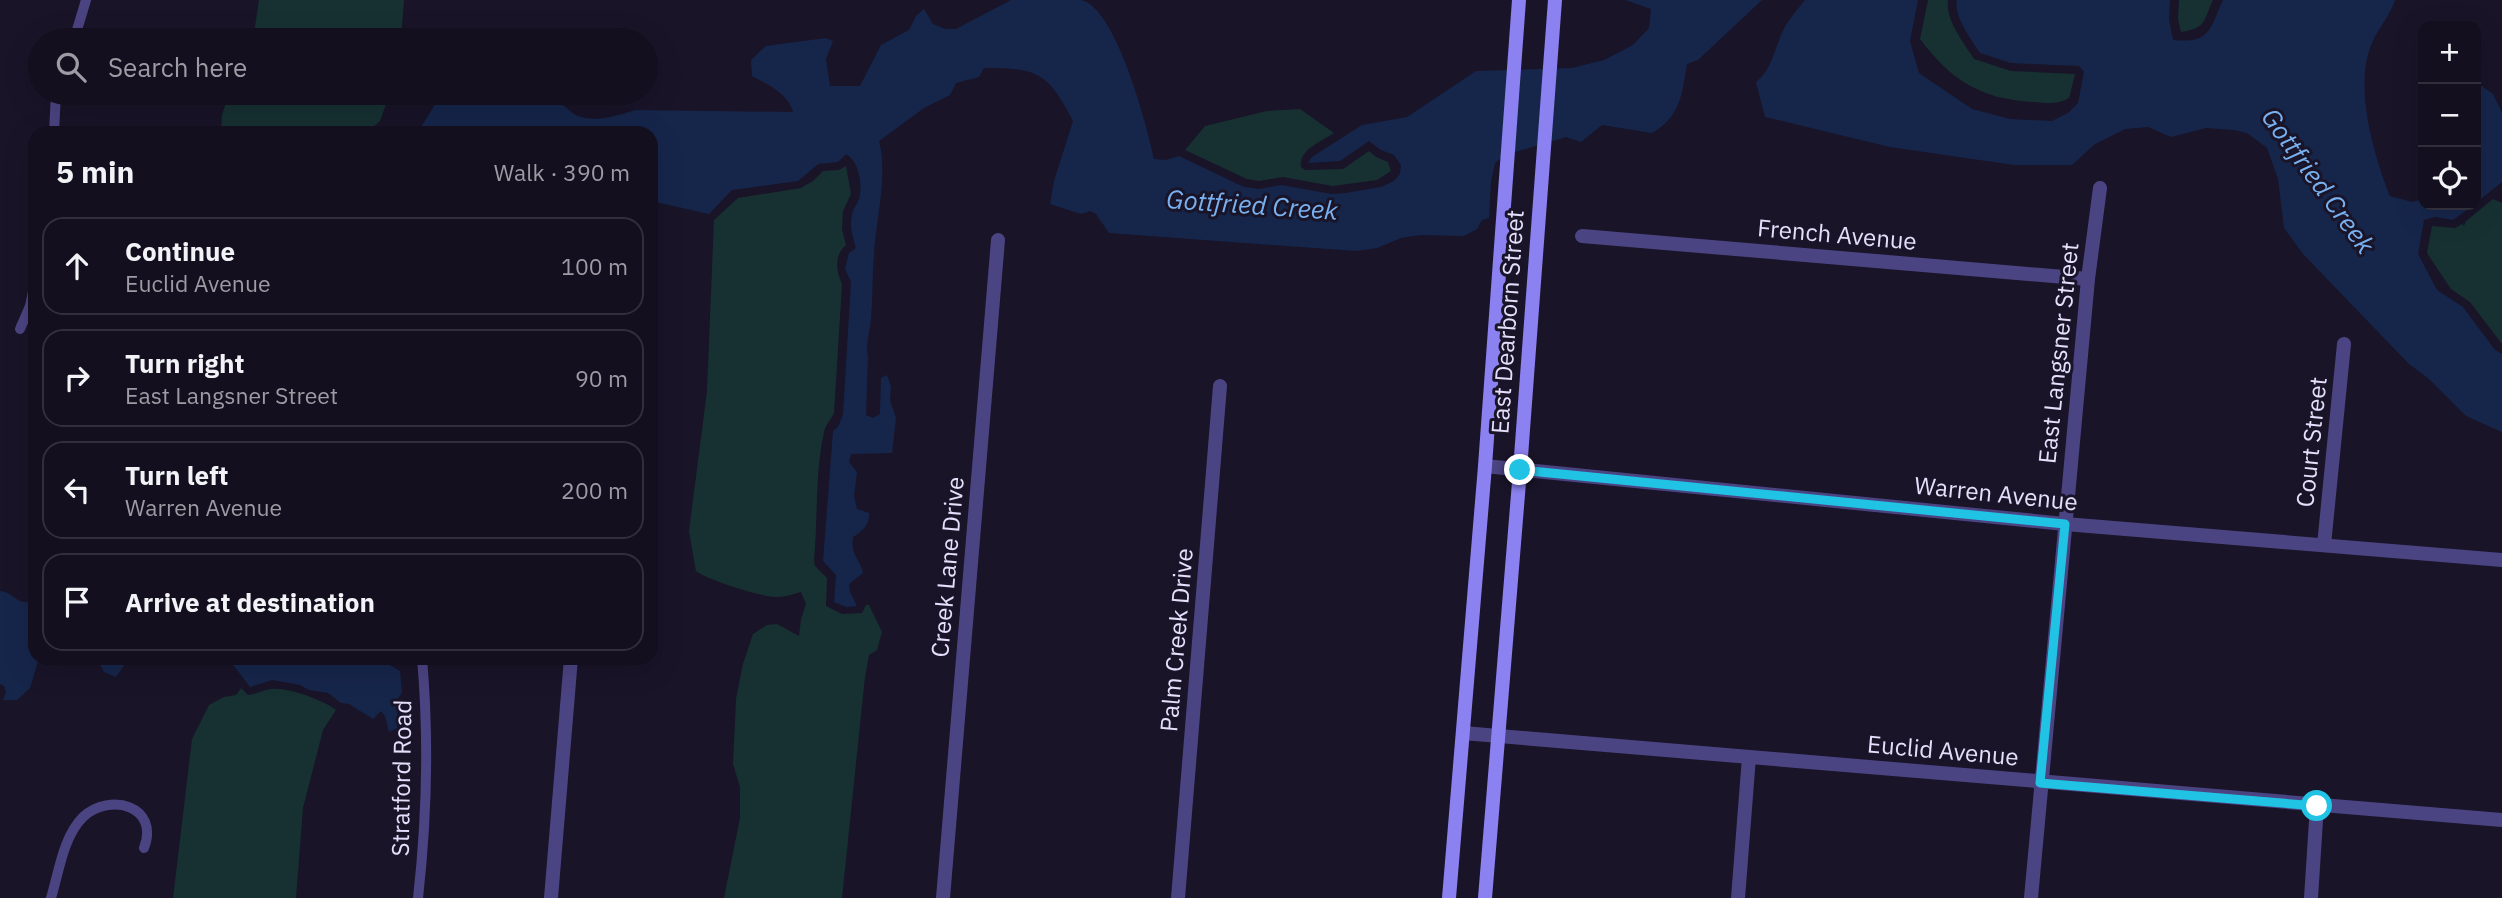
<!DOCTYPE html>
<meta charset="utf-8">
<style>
:root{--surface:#130f1e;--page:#201d2b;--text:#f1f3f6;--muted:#9d9ca4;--line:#322f3c}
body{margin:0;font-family:"IBM Plex Sans",sans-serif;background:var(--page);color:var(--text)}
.controls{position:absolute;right:21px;top:21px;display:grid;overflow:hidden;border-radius:14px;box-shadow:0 7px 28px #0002}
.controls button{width:63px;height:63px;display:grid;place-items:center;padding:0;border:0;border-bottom:2px solid var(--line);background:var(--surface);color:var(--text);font:35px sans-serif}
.stop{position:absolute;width:21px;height:21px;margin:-16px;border:5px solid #21c3e5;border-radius:50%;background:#fff}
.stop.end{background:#21c3e5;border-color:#fff;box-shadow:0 2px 7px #0008}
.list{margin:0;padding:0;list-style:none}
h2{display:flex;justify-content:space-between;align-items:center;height:91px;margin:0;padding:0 28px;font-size:30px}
h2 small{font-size:23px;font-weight:400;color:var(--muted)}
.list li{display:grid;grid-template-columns:46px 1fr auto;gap:21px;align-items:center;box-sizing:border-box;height:98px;margin:0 14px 14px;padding:0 14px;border:2px solid var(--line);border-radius:21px}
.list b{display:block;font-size:26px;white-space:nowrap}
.list p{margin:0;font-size:23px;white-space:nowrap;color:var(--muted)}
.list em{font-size:23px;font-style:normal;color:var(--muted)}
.icon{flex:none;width:38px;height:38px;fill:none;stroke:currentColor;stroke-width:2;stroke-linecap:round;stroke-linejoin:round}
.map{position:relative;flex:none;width:2502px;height:898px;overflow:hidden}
.search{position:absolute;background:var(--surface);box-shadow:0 7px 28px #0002;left:28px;top:28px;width:630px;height:77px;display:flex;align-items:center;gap:18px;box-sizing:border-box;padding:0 24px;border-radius:38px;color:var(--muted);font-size:26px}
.panel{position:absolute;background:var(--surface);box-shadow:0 7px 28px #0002;left:28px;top:126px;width:630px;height:539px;border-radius:21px}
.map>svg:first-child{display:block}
.green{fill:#173132}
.water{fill:#16264b}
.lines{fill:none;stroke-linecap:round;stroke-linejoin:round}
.service{stroke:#4b4482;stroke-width:10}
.minor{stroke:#4b4482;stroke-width:14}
.secondary{stroke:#8c81f0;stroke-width:14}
.route{stroke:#21c3e5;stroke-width:9}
.labels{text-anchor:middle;stroke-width:6;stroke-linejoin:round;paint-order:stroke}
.street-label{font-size:24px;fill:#e4dffb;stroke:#191428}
.water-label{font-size:26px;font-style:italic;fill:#79b0ef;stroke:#191428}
</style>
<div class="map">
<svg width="2502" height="898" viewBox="0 0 2502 898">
<rect width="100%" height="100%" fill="#191428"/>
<g class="green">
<path d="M259 0H404L401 40H253Z"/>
<path d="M1928 0H1948C1945 20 1964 43 1974 59L2011 71 2075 74 2069 98C2057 105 2047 103 2033 102 1980 99 1951 80 1920 39Z"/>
<path d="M2179 0H2213C2203 21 2207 28 2181 32L2178 19Z"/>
<path d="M229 93H390L380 121 366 133H221L222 115Z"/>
<path d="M1300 109 1334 133C1322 141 1298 150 1301 167L1305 170 1343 169 1369 151 1376 157 1388 162 1391 171 1377 180 1333 186 1283 177 1259 181 1247 179 1185 150 1205 126 1267 111Z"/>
<path d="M846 166 851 194 843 211 842 229 846 245C834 255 836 271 842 284L834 413C831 420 825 425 824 432 815 473 818 518 814 560L815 566 827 578 826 606 842 614 862 613 866 605H869L882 632 877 650 869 655 865 677 842 898H724L740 818V787L733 764 736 699 743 664 753 634 767 625 777 624 799 636 801 619 806 604 801 592C793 594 785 597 778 597 764 598 707 580 696 571L689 531 707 391 714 220 738 198 801 188 813 181 823 171 839 170Z"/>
<path d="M2493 199 2502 203V344L2470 302 2451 289 2427 253 2432 226 2455 228 2462 224 2464 226 2466 221Z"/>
<path d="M241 688 248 695C256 694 263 690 271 689 288 687 323 700 336 710L323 730 303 808 296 898H173L192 739 209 705 224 697 236 695Z"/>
</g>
<g class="water">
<path d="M1011 0C1031 0 1063 0 1081 0 1116 7 1147 126 1154 159L1166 160 1179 156 1244 187 1259 189 1281 185 1332 194 1345 193 1381 187 1394 181 1400 174 1401 165 1394 155 1381 150 1369 141 1340 161 1308 163 1312 157 1362 125 1407 117 1476 71 1572 68 1604 60 1633 45 1649 28 1651 9 1625 0H1762L1698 60 1687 64C1682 94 1681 116 1652 133L1602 125 1581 142 1566 137 1505 155 1495 163 1491 182 1489 218 1482 220 1477 229 1464 236 1420 235 1401 238 1377 248 1356 251 1109 233 1096 214 1090 211 1081 214 1050 204 1054 181 1073 121C1048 72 1037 68 984 68L979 77 956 83 950 95 924 108 879 141C888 173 876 220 874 254 872 276 873 298 871 319 870 332 865 344 868 357L866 415 873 418 880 414 881 378 887 375 891 387 890 400 896 418 892 453 851 454 849 462 857 472 854 496 857 509 869 513C870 525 862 531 853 537 850 556 860 558 863 573L849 584 850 592 857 606 846 607 834 602 836 575 823 561 833 431 838 427 843 415 851 282 845 269 849 253 856 248C853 237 849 227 852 215 853 208 860 201 860 194 862 180 858 161 846 154L838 162 818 164 798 181 732 190 709 214 651 201V133L418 132 434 106 454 93 497 102 523 93C539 102 546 98 560 104 566 106 569 111 574 114 593 124 616 116 635 110L793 112C789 94 767 84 752 76L751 60 766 46 826 38 833 41 826 59 830 86H860L881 45 909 30 916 16 924 9 933 24 945 29H956Z"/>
<path d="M1805 0H1918L1910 41 1919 73 1972 109 2010 119 2052 121 2068 113 2078 103 2084 72 2079 66 2011 63 1980 53C1972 40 1953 16 1957 0H2170L2169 20 2173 40C2211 44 2210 28 2223 0H2395C2390 16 2378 28 2372 43 2353 85 2374 156 2390 196L2412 202 2423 199V205H2474L2453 220 2435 217 2424 220 2418 254 2437 290 2463 307 2495 350 2502 354V432L2466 416 2429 379 2409 364 2303 254 2284 228 2278 179 2267 148 2247 133 2234 130 2206 128 2171 137 2148 127 2125 129 2095 144 2072 165H2014L1890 147 1765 117 1756 82C1772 70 1774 50 1782 33 1787 21 1797 10 1805 0Z"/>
<path d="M2476 82 2493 94 2502 113V182L2476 203Z"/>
<path d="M0 591C15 592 17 608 35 600V658H39L30 688 17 700H3L6 692 4 686 0 684Z"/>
<path d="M97 658H129L116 677 104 672Z"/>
<path d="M217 658H377L400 671 402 693 398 698 397 728 389 732 385 716 381 711 373 719 349 704 341 703 328 693 309 690 300 685 272 680 250 687 234 666Z"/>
</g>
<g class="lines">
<g class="service">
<path d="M74 40 86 0"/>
<path d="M54 133 56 93"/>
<path d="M20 329 30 306 35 282"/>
<path d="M51 898C59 872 63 837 83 817 110 792 160 806 144 848"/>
<path d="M418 898C427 818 429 739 422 658"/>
</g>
<g class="minor">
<path d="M1582 236 2088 279"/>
<path d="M1485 466 2065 524 2502 560"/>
<path d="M2324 545 2344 344"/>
<path d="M1463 733 2502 820"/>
<path d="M551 898 571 658"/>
<path d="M943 898 998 240"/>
<path d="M1178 898 1220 386"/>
<path d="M1738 898 1749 757"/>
<path d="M2031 898 2088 279 2100 188"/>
<path d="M2311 898 2317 805"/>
</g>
<g class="secondary">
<path d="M1449 898 1485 466 1519 0"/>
<path d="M1485 898 1520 470 1555 0"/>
</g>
</g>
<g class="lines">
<path class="route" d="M1520 470 2065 524 2040 783 2317 806"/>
</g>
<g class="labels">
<g class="street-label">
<text transform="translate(1837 235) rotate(5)" y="8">French Avenue</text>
<text transform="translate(1508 322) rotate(-86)" y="8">East Dearborn Street</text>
<text transform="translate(2059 353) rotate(-84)" y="8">East Langsner Street</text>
<text transform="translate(2312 442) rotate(-84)" y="8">Court Street</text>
<text transform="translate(1996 494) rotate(6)" y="8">Warren Avenue</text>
<text transform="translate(948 567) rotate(-85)" y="8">Creek Lane Drive</text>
<text transform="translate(1177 640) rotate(-85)" y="8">Palm Creek Drive</text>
<text transform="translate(1943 751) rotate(5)" y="8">Euclid Avenue</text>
<text transform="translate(402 778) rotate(-89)" y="8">Stratford Road</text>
</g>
<g class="water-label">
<text transform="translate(2318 181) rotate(54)" y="9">Gottfried Creek</text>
<text transform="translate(1252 205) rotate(4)" y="9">Gottfried Creek</text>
</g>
</g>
</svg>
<div class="controls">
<button>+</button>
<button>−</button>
<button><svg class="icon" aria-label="locate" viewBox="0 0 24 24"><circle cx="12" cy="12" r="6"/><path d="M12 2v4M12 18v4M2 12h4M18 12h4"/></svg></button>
</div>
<div class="stop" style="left:2317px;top:806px"></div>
<div class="stop end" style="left:1520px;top:470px"></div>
<div class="search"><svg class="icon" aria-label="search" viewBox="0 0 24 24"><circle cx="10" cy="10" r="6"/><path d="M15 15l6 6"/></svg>Search here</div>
<section class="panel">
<h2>5 min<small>Walk · 390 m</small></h2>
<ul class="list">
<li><svg class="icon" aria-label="ahead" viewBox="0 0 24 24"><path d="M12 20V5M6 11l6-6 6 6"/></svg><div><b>Continue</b><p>Euclid Avenue</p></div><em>100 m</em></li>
<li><svg class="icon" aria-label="right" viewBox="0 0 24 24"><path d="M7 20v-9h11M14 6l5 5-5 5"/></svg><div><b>Turn right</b><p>East Langsner Street</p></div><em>90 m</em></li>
<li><svg class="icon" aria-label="left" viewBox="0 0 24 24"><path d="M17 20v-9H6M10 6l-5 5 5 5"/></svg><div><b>Turn left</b><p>Warren Avenue</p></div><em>200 m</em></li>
<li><svg class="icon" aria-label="arrive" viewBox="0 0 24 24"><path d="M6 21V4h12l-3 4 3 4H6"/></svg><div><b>Arrive at destination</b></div></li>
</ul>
</section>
</div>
